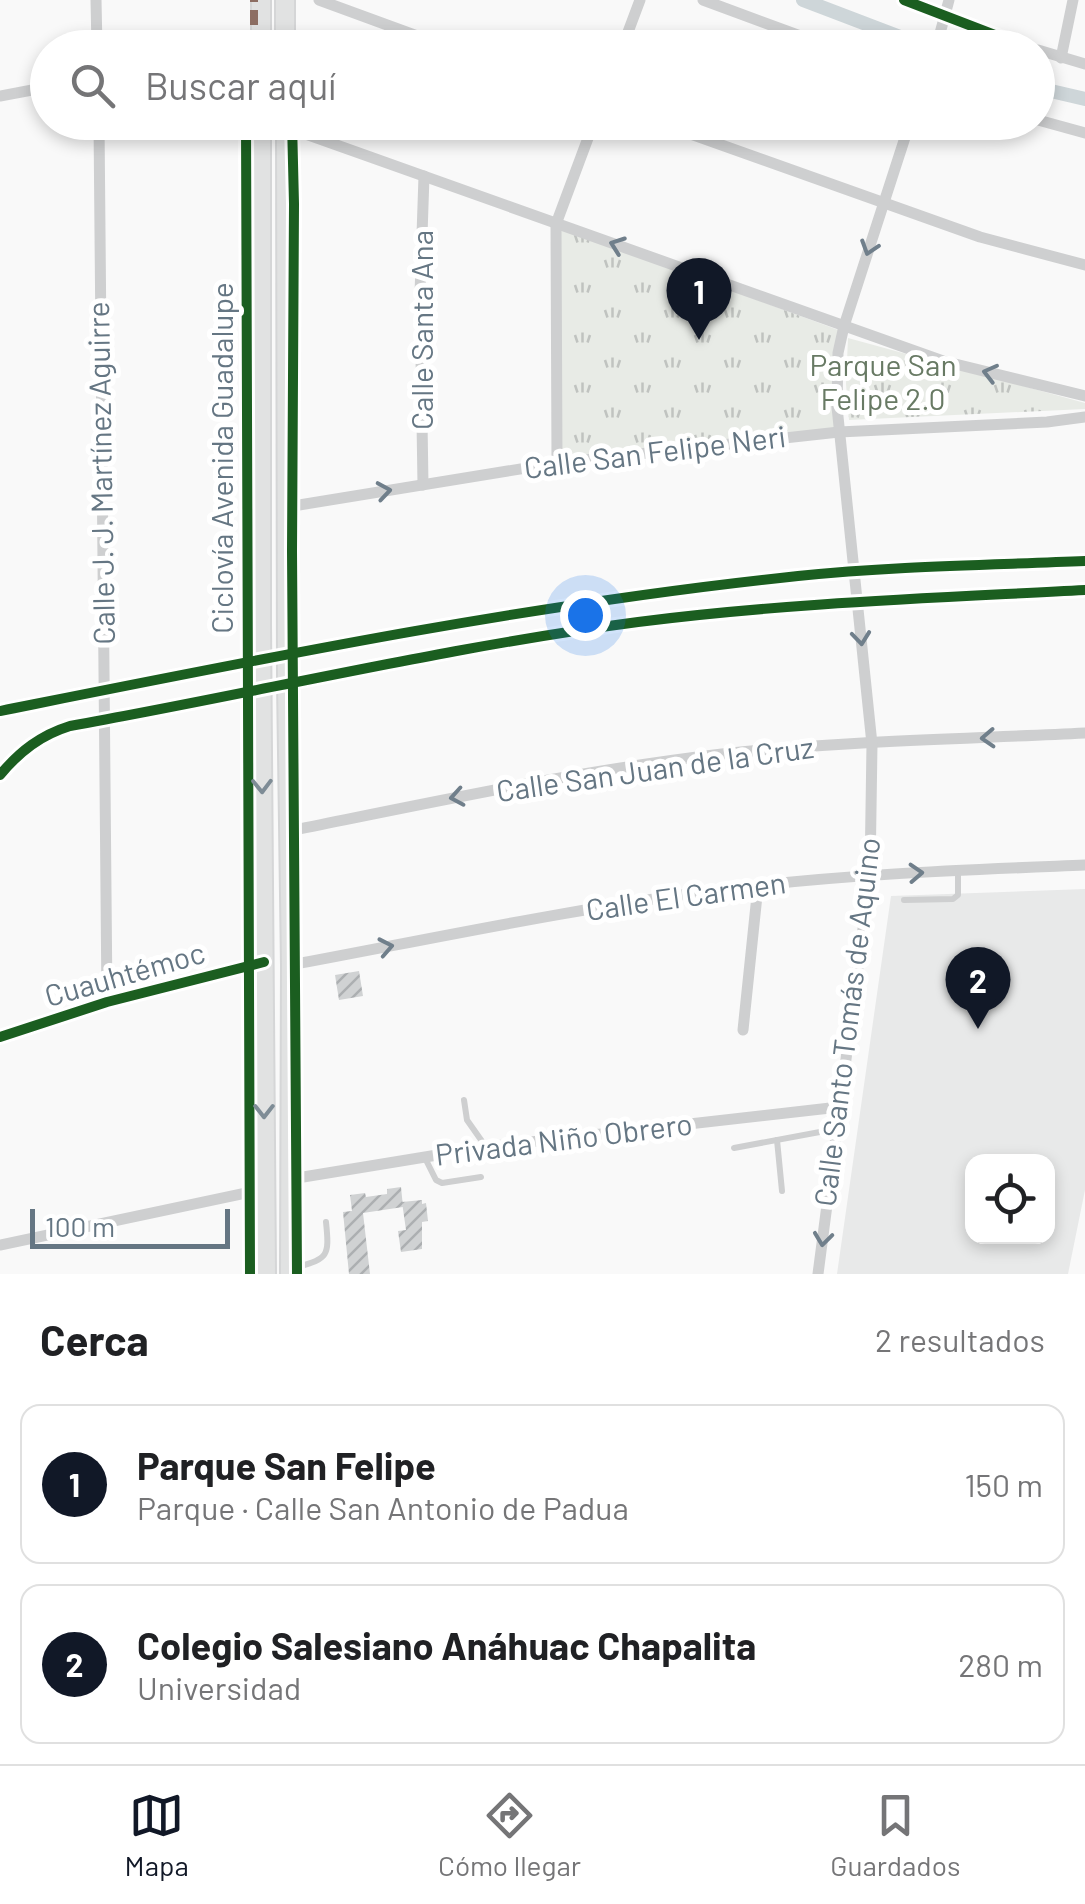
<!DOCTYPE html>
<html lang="es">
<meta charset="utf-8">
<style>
:root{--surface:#fff;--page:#f6f6f6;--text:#202124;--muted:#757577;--line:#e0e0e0;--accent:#111827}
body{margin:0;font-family:Barlow,sans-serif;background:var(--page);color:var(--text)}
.controls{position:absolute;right:30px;bottom:30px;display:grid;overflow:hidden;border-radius:20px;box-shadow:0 5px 15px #0003}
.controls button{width:90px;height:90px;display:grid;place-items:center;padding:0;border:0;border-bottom:2px solid var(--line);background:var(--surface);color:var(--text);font:50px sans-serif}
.scale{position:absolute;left:30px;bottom:25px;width:200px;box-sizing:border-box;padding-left:10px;border:5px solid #657683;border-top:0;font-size:28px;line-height:35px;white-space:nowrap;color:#657683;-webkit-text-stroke:8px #fff;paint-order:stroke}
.you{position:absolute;left:585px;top:615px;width:35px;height:35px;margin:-25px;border:8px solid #fff;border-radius:50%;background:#1a73e8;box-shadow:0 0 0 15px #1a73e833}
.badge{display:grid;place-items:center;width:65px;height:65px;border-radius:50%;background:var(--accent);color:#fff;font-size:32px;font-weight:700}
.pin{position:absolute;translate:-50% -82px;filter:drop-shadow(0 2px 5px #0008)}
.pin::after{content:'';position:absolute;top:52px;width:35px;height:30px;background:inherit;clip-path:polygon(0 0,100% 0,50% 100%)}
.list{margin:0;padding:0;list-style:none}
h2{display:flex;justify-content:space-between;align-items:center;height:130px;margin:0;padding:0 40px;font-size:42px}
h2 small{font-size:32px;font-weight:400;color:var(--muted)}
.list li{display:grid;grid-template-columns:65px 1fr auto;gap:30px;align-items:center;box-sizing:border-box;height:160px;margin:0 20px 20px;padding:0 20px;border:2px solid var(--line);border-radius:20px}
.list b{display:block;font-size:38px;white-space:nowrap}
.list p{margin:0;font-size:32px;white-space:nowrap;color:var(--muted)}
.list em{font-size:32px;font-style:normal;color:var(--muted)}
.icon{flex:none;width:55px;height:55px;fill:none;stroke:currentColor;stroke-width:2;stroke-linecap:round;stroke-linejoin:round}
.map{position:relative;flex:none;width:1085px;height:1274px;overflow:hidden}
.search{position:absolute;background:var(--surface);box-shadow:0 5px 15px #0003;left:30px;right:30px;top:30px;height:110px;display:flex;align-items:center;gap:25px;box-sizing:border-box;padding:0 35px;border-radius:55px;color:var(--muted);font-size:38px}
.sheet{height:490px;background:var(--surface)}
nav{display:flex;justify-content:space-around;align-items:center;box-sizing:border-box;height:140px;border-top:2px solid var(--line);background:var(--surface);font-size:28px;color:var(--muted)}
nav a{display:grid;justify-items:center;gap:5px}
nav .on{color:var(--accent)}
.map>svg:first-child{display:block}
.built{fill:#e8e9e9;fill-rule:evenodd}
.park{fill:url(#park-tufts)}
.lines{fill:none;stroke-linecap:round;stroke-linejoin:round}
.canal{stroke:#ced6d9;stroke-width:14}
.building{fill:url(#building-hatch)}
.primary-casing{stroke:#d5d6d7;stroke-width:22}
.lane{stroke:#cecfd0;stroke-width:6}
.street{stroke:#cecfd0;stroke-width:11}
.primary{stroke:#e1e2e2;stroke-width:18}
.quiet{stroke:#8d6e63;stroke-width:8;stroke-dasharray:15 8;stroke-linecap:butt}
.cycleway-casing{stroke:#fff;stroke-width:16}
.cycleway{stroke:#1b5e20;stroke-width:10}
.oneway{stroke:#707f8b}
.oneway2{stroke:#7e8c96}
.labels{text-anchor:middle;stroke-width:10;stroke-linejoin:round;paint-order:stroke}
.street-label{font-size:30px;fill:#657683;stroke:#fff}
.park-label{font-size:30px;fill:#687a64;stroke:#fff}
</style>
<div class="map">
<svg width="1085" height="1274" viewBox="0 0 1085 1274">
<defs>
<pattern id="park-tufts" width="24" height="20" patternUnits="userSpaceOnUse" patternTransform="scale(2.5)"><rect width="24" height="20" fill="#e8ebe6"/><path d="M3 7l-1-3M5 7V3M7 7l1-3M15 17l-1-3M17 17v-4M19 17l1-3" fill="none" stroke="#c0c3c0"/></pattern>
<pattern id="building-hatch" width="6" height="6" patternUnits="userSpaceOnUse" patternTransform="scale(2.5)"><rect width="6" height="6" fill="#d0d2d3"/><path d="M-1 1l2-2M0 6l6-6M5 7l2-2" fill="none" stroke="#acafb1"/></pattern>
</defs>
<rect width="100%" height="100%" fill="#f9f9f9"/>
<path class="built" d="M1085 889V1190L1068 1274H837L891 896ZM972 1162H1048V1236H972Z"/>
<g class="park">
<path d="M559 227 841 331 835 428 562 457Z"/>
<path d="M848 338 1085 403V409L849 420 846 384Z"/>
</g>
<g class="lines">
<g class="canal">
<path d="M803 0 929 48"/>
<path d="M1038 88 1085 99"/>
</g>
</g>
<g class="building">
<path d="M359 971 363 996 339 1000 335 975Z"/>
<path d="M401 1187 403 1207 363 1213 370 1274H349L343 1212 352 1211 350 1195 365 1193 366 1197 387 1194V1189Z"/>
<path d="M422 1200V1204L426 1203 428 1221 422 1222V1249L401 1252 398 1231 406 1230 402 1202Z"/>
</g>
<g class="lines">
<g class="primary-casing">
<g id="primary">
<path d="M285 0V48"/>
<path d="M261 48V0"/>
<path d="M261 122V623L266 1274"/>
<path d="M286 122 287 682 291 965 290 1274"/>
</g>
</g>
<g class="lane">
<path d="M904 900 953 899 958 895V872"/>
<path d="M464 1100 467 1120 486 1147"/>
<path d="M777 1140 782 1191"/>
<path d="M734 1148 836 1129"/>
<path d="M425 1158 436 1180 442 1183 481 1177"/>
<path d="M291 1269C327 1258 330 1260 326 1222"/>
</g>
<g class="street">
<path d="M96 0 97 48"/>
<path d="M319 0 450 48"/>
<path d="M703 0 833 48"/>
<path d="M904 0 1029 48"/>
<path d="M622 48 640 0"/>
<path d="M936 48 949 0"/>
<path d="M1038 50 1085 64"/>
<path d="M1061 58 1073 0"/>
<path d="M0 96 48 87"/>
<path d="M1038 120 1085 133"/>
<path d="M99 122 107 1002"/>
<path d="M657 122 980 237 1085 265"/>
<path d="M286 127 943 361 1085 396"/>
<path d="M557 463 556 224 594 122"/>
<path d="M423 485 420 294 424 176"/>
<path d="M287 507 557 463 839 432 1047 422 1085 417"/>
<path d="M0 711C265 658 529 604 798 576 893 566 990 565 1085 561"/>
<path d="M0 775C20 751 41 735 70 726 260 692 447 647 638 622 786 603 936 598 1085 590"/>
<path d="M289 831C433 802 576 771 722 754 842 741 964 739 1085 733"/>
<path d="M291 965C436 938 580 907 727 889 846 874 965 870 1085 865"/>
<path d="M743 1030 758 886"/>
<path d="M0 1037 107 1002 264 962"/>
<path d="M291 1179 486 1147 839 1107"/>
<path d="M0 1245 265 1189"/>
<path d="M818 1274 870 875 872 744 837 407 838 353 844 326 910 122"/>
</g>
<use href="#primary" class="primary"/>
<path class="quiet" d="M254 48V0"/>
<g class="cycleway-casing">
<g id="cycleway">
<path d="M904 0 1029 48"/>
<path d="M246 122 250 1274"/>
<path d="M292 122 294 204 292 551 297 1274"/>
<path d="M0 711C265 658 529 604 798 576 893 566 990 565 1085 561"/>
<path d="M0 775C20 751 41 735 70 726 260 692 447 647 638 622 786 603 936 598 1085 590"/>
<path d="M0 1037 107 1002 264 962"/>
</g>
</g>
<use href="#cycleway" class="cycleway"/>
</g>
<defs><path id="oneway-chevron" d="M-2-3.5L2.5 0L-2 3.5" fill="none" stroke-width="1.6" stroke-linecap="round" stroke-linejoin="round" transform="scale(2.5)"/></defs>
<g class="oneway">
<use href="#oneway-chevron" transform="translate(617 245) rotate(-160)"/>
<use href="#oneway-chevron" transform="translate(869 248) rotate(108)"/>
<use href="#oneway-chevron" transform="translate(990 373) rotate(-166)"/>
<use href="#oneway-chevron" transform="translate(384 491) rotate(-9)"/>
<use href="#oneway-chevron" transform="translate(861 638) rotate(84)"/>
<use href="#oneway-chevron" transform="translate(988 738) rotate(177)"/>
<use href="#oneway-chevron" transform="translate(457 797) rotate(170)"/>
<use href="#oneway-chevron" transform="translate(916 873) rotate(-3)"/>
<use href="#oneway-chevron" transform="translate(386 947) rotate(-11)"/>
<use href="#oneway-chevron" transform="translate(823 1239) rotate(97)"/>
</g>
<g class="oneway2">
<use href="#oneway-chevron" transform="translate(262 786) rotate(89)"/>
<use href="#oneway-chevron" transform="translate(264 1111) rotate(90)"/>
</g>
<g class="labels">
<g class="street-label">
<text transform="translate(423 330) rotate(-90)" y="10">Calle Santa Ana</text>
<text transform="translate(655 453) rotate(-7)" y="10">Calle San Felipe Neri</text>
<text transform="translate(223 458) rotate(-90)" y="10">Ciclovía Avenida Guadalupe</text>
<text transform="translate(102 473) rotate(-91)" y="10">Calle J. J. Martínez Aguirre</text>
<text transform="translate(655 770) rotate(-8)" y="10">Calle San Juan de la Cruz</text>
<text transform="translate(686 897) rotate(-8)" y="10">Calle El Carmen</text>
<text transform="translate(125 975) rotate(-16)" y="10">Cuauhtémoc</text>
<text transform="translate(848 1022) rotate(-83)" y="10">Calle Santo Tomás de Aquino</text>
<text transform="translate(564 1140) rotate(-7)" y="10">Privada Niño Obrero</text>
</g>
<g class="park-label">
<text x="883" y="376">Parque San<tspan x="883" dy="34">Felipe 2.0</tspan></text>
</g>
</g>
</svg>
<div class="controls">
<button><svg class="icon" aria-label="locate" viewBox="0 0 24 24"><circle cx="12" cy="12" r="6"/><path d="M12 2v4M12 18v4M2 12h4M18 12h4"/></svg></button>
</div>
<div class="scale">100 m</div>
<div class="you"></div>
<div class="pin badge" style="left:699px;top:340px">1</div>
<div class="pin badge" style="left:978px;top:1029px">2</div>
<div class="search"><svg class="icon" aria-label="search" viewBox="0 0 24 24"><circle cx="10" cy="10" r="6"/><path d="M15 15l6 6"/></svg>Buscar aquí</div>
</div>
<section class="sheet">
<h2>Cerca<small>2 resultados</small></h2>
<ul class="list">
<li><span class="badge">1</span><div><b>Parque San Felipe</b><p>Parque · Calle San Antonio de Padua</p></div><em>150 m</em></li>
<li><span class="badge">2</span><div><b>Colegio Salesiano Anáhuac Chapalita</b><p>Universidad</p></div><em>280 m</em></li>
</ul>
</section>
<nav>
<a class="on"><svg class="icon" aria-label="map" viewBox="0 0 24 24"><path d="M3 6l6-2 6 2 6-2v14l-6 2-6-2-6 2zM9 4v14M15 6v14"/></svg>Mapa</a>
<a><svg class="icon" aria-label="directions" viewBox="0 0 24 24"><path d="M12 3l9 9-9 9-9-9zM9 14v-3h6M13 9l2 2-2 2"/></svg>Cómo llegar</a>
<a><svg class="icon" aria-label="saved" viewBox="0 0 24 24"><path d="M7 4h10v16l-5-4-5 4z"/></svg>Guardados</a>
</nav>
